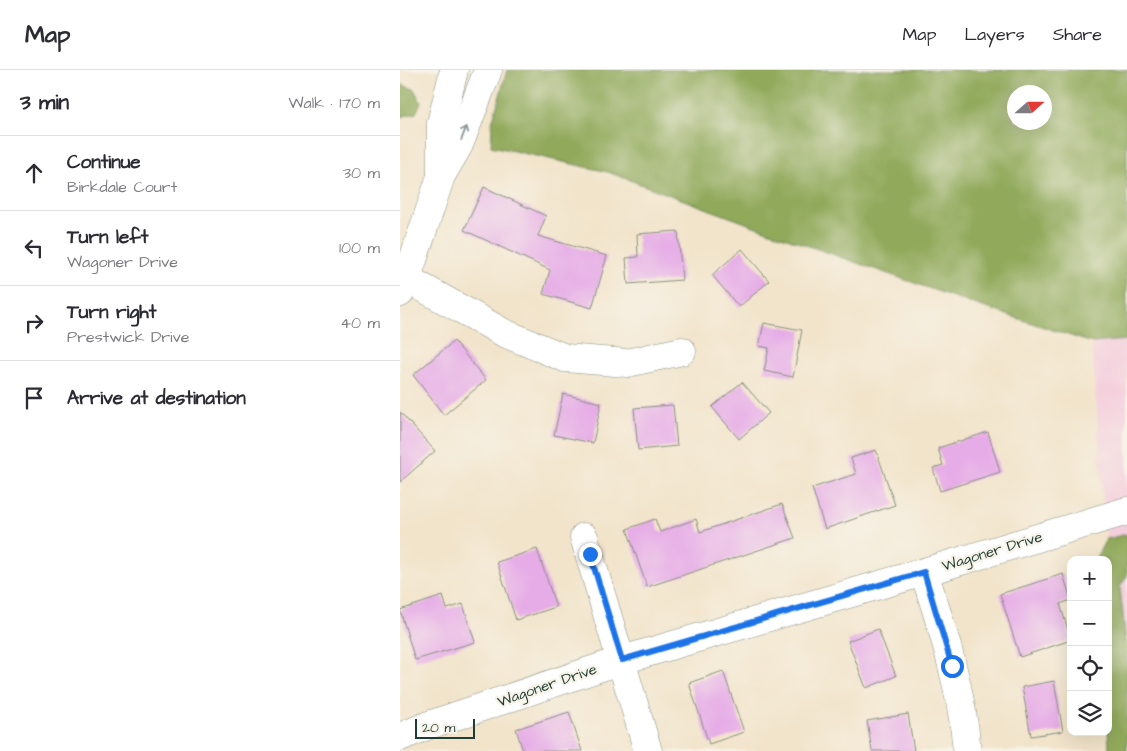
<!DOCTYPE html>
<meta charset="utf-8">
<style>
:root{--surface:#fff;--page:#f2f2f3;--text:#2b2b33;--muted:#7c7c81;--line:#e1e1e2}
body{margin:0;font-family:"Architects Daughter",sans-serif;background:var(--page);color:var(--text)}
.controls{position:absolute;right:15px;bottom:15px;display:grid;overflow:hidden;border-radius:10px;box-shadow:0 5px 20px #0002}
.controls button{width:45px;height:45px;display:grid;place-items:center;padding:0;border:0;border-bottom:1px solid var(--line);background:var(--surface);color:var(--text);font:25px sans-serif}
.compass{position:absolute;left:607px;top:15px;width:45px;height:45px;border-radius:50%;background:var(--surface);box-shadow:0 5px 20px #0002;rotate:69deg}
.scale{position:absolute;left:15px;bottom:12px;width:60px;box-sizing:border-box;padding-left:5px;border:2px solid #1f3d34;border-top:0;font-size:14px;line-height:18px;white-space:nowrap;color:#1f3d34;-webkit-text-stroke:4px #f7f3e8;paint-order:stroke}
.stop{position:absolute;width:15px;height:15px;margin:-11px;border:4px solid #1a73e8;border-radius:50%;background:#fff}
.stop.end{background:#1a73e8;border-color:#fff;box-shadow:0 1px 5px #0008}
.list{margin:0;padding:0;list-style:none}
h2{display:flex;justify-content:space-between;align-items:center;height:65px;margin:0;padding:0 20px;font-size:21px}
h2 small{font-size:16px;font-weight:400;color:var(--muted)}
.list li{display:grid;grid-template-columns:32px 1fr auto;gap:15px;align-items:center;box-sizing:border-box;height:75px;padding:0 20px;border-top:1px solid var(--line)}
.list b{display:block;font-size:19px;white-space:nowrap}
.list p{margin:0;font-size:16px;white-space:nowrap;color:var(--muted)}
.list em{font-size:16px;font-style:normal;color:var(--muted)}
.icon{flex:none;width:28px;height:28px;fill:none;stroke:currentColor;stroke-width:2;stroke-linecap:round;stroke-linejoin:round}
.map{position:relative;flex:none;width:727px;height:681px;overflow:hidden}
header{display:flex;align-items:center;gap:30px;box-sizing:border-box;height:70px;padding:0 25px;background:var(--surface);border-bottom:1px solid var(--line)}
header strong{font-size:24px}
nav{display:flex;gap:28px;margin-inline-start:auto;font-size:18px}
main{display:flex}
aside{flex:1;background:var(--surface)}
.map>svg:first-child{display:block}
.built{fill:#f4cfdd}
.forest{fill:#90a95a;stroke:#587347;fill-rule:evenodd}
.building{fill:#e6ace7}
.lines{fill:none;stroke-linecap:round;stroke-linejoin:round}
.minor-casing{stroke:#889080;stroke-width:29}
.minor{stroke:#fff;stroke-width:28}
.oneway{stroke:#8f9e9a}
.route{stroke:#1a73e8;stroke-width:6}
.labels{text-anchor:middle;stroke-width:4.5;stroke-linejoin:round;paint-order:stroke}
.street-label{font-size:15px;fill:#1f3d34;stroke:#f7f3e8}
</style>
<header>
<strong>Map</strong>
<nav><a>Map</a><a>Layers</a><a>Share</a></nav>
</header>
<main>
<aside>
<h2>3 min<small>Walk · 170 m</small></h2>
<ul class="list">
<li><svg class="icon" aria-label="ahead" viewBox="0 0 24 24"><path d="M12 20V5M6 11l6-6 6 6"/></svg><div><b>Continue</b><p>Birkdale Court</p></div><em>30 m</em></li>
<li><svg class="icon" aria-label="left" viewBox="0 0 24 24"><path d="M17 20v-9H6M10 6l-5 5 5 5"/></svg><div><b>Turn left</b><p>Wagoner Drive</p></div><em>100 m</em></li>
<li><svg class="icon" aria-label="right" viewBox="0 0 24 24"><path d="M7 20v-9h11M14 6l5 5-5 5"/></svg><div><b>Turn right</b><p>Prestwick Drive</p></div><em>40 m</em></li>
<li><svg class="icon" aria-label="arrive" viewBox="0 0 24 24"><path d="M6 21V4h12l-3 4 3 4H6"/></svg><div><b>Arrive at destination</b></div></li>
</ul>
</aside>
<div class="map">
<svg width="727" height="681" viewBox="0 0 727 681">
<rect width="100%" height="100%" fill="#f7f3e8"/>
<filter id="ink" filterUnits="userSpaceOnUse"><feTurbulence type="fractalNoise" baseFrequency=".02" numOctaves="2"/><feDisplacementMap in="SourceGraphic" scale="10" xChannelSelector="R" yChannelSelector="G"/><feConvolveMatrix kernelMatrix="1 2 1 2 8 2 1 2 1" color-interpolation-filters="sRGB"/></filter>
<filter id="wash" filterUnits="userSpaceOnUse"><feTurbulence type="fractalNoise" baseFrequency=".0096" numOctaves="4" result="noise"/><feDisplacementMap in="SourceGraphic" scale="20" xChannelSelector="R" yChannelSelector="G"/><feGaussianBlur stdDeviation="1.12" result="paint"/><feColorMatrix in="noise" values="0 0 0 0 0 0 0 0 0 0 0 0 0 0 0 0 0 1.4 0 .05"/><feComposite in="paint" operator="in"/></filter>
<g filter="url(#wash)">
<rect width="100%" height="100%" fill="#f2e4cb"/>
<g class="built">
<path d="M727 270V464L706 469 692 273Z"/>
<path d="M727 506V582L720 517Z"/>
</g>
<g class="forest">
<path d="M107 0H727V270L692 273 565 231 378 165 208 102 91 76 92 53ZM644 22V52H614V22Z"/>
<path d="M0 14 14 19 21 32 16 43 0 47Z"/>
<path d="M727 464V506L720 517 727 582V681H709L708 662V490H695L706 469Z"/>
</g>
<g id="blocks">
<g class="building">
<path d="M84 117 146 146 138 166 207 186 192 238 143 224 150 200 64 160Z"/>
<path d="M278 161 282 210 228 214 226 188 238 187 237 164Z"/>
<path d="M342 179 369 211 339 237 312 205Z"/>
<path d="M364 253 402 260 393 307 364 301 369 278 359 276Z"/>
<path d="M54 271 86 310 44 345 13 305Z"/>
<path d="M342 312 369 343 339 369 312 337Z"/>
<path d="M163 324 201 333 193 373 154 365Z"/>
<path d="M273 335 277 376 238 380 234 338Z"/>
<path d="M0 342 35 381 0 412Z"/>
<path d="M588 362 600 402 540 421 533 398 543 395 538 378Z"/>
<path d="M476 380 495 435 425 459 412 418 456 404 451 388Z"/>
<path d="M382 434 395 468 247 517 227 459 255 449 260 462 296 449 300 462Z"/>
<path d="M137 479 156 537 116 550 97 492Z"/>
<path d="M663 504 671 530 660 534 671 570 620 587 600 524Z"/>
<path d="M43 526 47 539 63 534 75 572 15 590 0 540Z"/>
<path d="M478 559 496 606 466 618 448 571Z"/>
<path d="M323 601 344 662 309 674 289 613Z"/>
<path d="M654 611 663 661 631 666 622 617Z"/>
<path d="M169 642 182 681H123L116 659Z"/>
<path d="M508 644 514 681H472L467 651Z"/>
</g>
</g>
</g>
<g filter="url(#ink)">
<use href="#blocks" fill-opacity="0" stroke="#889080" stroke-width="1"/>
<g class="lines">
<g class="minor-casing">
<g id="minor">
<path d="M41 106V53L54 0"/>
<path d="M0 205 104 263 165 288 227 293 282 281"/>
<path d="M0 223 7 208 41 106 59 75 88 0"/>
<path d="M184 467 248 681"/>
<path d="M524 502C543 560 562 620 567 681"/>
<path d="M0 667 29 655 222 590 524 502 727 441"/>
</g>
</g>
<use href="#minor" class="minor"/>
</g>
<defs><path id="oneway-shaft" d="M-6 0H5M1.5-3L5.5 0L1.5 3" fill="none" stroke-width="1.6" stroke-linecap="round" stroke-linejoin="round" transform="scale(1.25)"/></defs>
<use class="oneway" href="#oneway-shaft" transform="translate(64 63) rotate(-69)"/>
</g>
<g class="lines" filter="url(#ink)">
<path class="route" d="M190 484 222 590 524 502 552 596"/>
</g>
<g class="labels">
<g class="street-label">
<text transform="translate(592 481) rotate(-17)" y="5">Wagoner Drive</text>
<text transform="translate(147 615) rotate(-19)" y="5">Wagoner Drive</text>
</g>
</g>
</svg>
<div class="controls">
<button>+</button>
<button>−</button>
<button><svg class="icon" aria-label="locate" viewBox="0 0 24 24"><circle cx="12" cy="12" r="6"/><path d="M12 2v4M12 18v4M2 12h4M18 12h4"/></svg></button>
<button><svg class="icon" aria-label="layers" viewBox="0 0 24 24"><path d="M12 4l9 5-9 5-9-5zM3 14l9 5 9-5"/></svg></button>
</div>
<svg class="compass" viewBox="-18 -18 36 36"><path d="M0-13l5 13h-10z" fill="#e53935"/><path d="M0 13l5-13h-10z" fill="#7c7c81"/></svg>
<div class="scale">20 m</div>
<div class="stop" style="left:552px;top:596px"></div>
<div class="stop end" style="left:190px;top:484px"></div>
</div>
</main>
